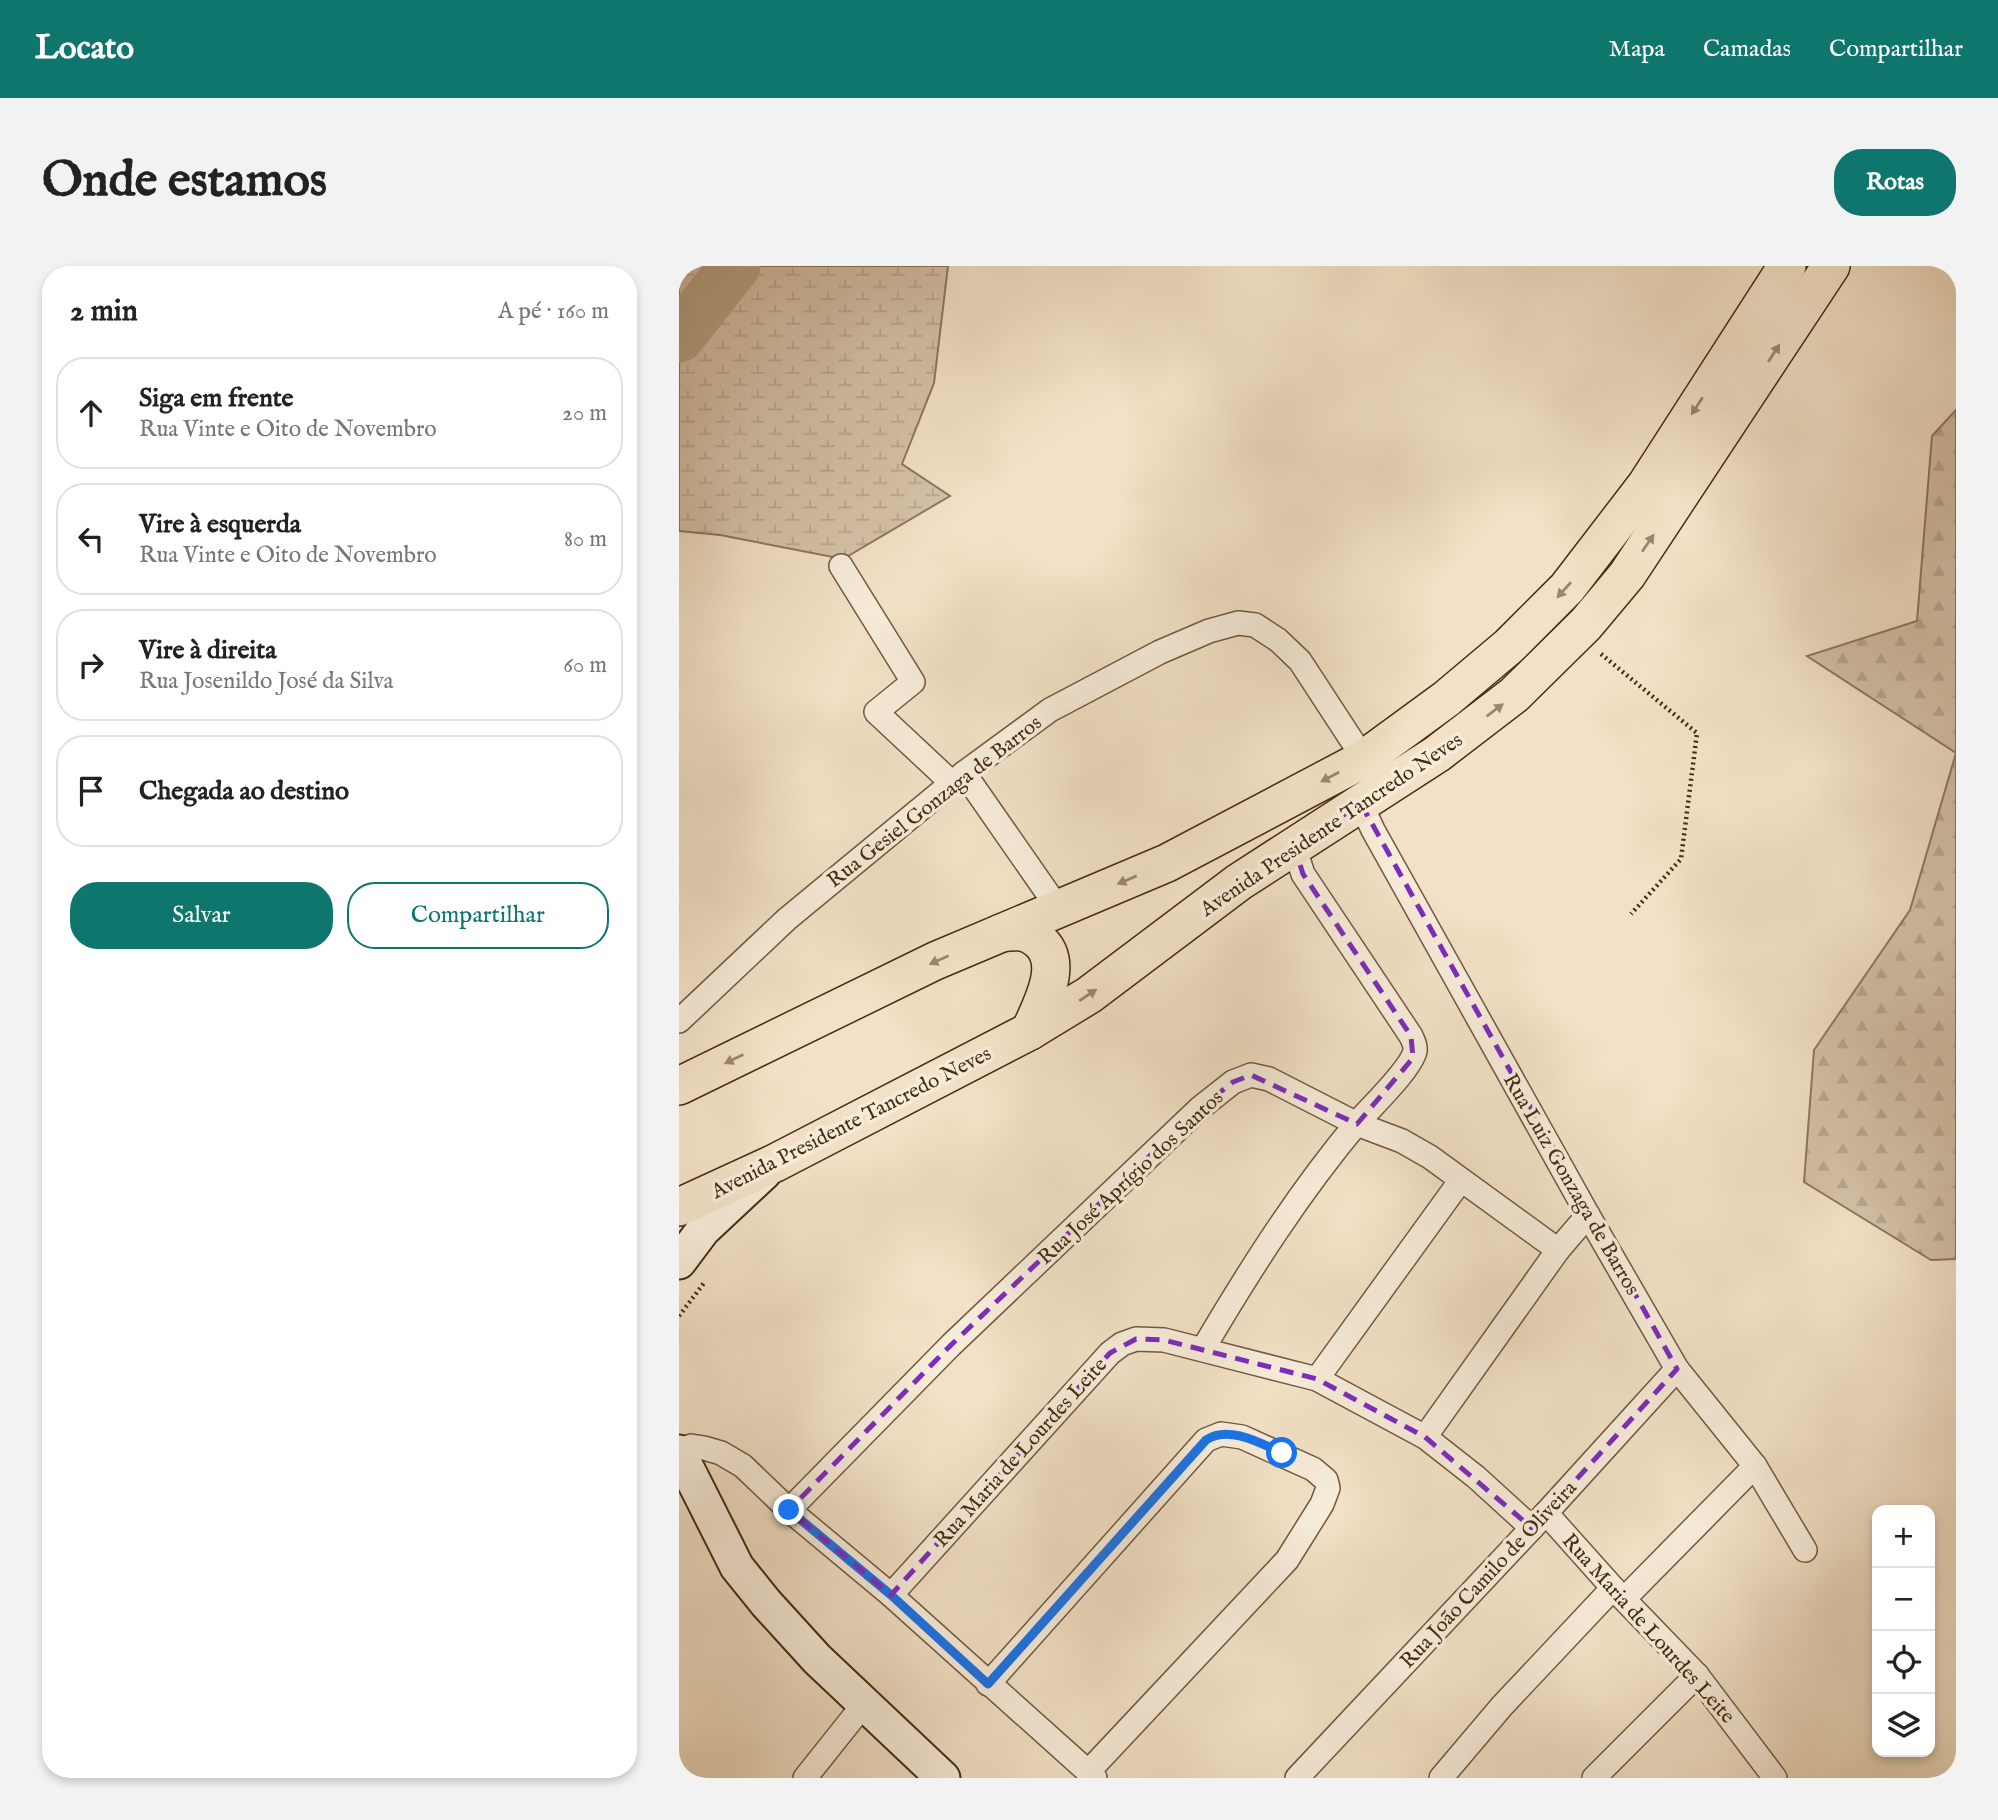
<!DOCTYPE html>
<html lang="pt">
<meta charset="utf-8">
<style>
:root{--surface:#fff;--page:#f2f2f2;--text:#222;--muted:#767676;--line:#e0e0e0;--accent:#0f766e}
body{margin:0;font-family:"IM FELL English",serif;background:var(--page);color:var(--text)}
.controls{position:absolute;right:21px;bottom:21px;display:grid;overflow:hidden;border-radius:14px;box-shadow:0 4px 10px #0003}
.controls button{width:63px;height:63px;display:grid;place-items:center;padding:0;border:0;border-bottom:2px solid var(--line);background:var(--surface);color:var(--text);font:35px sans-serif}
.stop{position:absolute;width:21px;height:21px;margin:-16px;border:5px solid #1a73e8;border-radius:50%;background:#fff}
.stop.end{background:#1a73e8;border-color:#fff;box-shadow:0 2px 7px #0008}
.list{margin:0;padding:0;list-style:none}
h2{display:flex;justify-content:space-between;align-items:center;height:91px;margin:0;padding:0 28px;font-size:30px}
h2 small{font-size:23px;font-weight:400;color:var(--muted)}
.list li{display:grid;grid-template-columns:46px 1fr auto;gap:21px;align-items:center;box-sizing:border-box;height:112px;margin:0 14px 14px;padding:0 14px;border:2px solid var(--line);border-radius:28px}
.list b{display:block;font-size:26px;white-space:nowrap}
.list p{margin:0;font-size:23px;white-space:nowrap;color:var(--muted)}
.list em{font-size:23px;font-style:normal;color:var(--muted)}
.actions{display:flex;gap:14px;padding:21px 28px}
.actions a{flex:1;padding:16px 0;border:2px solid var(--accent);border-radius:28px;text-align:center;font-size:24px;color:var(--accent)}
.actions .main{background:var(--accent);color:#fff}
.icon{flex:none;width:38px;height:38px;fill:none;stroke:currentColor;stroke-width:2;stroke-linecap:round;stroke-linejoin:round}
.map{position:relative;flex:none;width:1277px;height:1512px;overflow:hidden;border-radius:28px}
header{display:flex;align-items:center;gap:42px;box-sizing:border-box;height:98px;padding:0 35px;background:var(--accent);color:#fff}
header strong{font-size:33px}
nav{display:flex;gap:38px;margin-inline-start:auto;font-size:24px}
.intro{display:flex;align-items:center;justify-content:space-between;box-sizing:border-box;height:168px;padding:0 42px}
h1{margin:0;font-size:49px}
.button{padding:18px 32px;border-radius:28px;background:var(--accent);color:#fff;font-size:24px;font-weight:700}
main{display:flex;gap:42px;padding:0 42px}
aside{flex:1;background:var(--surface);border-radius:28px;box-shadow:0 4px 10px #0003}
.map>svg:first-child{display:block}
.forest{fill:url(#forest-firs);stroke:#8e775e;stroke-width:2}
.wetland{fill:url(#wetland-marsh);stroke:#8e775e;stroke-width:2}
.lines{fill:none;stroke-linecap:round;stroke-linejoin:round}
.river{stroke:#b8a389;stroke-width:51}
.street-casing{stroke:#715940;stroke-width:26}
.secondary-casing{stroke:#462c13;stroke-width:37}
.primary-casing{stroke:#462c13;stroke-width:40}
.path{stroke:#462c13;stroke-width:4.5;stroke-dasharray:2 3.5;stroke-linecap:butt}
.street{stroke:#f7ecda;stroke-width:23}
.secondary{stroke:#f7ecda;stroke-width:33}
.primary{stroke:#f2e1c6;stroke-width:37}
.oneway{fill:#9c866c}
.route{stroke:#1a73e8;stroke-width:9}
.marked{fill:none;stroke:#7b2cbf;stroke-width:5;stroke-dasharray:14 9;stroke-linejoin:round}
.labels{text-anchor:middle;stroke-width:7;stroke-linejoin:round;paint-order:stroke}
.street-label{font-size:21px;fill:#462c13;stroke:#f7ecda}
</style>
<header>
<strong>Locato</strong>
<nav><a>Mapa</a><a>Camadas</a><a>Compartilhar</a></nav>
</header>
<div class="intro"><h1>Onde estamos</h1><a class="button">Rotas</a></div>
<main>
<aside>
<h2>2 min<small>A pé · 160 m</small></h2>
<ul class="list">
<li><svg class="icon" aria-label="ahead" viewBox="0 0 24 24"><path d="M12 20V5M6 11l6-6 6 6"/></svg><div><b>Siga em frente</b><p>Rua Vinte e Oito de Novembro</p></div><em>20 m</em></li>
<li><svg class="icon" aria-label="left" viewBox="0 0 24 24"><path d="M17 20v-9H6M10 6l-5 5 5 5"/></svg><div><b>Vire à esquerda</b><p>Rua Vinte e Oito de Novembro</p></div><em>80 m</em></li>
<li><svg class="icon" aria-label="right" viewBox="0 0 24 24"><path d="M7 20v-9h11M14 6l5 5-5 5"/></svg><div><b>Vire à direita</b><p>Rua Josenildo José da Silva</p></div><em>60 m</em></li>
<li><svg class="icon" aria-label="arrive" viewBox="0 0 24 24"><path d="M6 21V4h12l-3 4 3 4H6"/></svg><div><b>Chegada ao destino</b></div></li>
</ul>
<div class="actions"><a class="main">Salvar</a><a>Compartilhar</a></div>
</aside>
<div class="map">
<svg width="1277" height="1512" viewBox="0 0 1277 1512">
<defs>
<pattern id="forest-firs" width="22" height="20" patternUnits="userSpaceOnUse" patternTransform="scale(1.75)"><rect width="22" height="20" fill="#d5c2a8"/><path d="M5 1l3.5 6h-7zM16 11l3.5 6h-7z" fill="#b8a790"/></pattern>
<pattern id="wetland-marsh" width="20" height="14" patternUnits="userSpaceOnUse" patternTransform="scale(1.75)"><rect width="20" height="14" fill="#d5c2a8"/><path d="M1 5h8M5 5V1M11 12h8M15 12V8" fill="none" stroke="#b8a790"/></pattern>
</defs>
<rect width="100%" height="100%" fill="#f2e1c6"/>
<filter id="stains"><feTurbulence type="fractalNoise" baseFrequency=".00286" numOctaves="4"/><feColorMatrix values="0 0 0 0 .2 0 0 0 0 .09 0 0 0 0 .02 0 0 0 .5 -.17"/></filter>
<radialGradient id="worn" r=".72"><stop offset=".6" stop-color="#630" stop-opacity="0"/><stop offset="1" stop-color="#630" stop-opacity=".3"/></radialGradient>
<path class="forest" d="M1277 144V993L1252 994 1125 916 1135 784 1231 644 1277 487 1128 390 1238 355 1253 170Z"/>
<path class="wetland" d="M0 0H269L255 117 223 198 271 230 164 293 41 269 0 265Z"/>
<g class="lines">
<path class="river" d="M0 71 56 0"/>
<g class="street-casing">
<g id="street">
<path d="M162 300 234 416 197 446 273 517"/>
<path d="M285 507 379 642"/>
<path d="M682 538 694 564 909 949 998 1103 1076 1200 1126 1284"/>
<path d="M0 755 108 653 285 507 371 444 481 386 530 365 559 357 576 359 599 374 621 395 685 493"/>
<path d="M524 1083C570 1005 620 926 679 856 692 841 732 803 736 785 737 779 734 775 732 770L624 608 615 580"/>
<path d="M638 1113 782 914"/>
<path d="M746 1171 879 984"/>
<path d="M0 1185 12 1180 25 1182 42 1187 64 1200 110 1244 212 1329 416 1512"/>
<path d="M110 1244 272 1079 521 842 554 816 572 809 590 813 678 858 723 875 751 891 879 984 909 949"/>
<path d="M867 1247 934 1322 1018 1409 1096 1512"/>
<path d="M212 1329 431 1087 443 1078 457 1073 485 1074 638 1113 746 1171 797 1211 853 1262"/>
<path d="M946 1332 1076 1200"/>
<path d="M309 1418 527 1174 542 1168 563 1171 634 1203 647 1214 649 1222 643 1238 608 1294 409 1506"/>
<path d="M126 1512 185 1438"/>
<path d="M618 1512 867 1247 998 1103"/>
<path d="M762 1512 823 1440 934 1322"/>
<path d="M915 1512 1018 1409"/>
</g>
</g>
<g class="secondary-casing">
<g id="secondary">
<path d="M0 996 24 964 85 907"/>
<path d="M0 1186 58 1301 87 1337 138 1393 264 1512"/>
</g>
</g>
<g class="primary-casing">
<g id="primary">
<path d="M322 667C337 665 347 664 359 674 387 696 362 739 351 765"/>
<path d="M0 820 256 695 488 597 685 493 767 433 830 380 888 322 967 219 1108 0"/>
<path d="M0 941 96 897 351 765 410 729 560 616 758 488 835 429 907 358 948 309 1152 0"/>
</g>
</g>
<g class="path">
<path d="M922 388 1018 467 1002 593 952 648"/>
<path d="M0 1050 25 1017"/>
</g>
<use href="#street" class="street"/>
<use href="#secondary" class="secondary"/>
<use href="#primary" class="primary"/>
</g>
<defs><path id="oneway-solid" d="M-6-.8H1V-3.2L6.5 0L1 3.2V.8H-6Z" transform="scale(1.75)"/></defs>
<g class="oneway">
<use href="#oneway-solid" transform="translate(1095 87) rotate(-57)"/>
<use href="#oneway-solid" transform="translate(1018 140) rotate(123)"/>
<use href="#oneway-solid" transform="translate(969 277) rotate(-56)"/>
<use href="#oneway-solid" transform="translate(885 324) rotate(132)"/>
<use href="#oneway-solid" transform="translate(816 444) rotate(-37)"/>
<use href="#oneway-solid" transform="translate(651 511) rotate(152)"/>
<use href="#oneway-solid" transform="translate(448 614) rotate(157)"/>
<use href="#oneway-solid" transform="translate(260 694) rotate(156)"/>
<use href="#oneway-solid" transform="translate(409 729) rotate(-34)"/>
<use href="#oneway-solid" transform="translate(55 793) rotate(154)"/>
</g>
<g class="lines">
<path class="route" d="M110 1244 212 1329 309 1418 527 1174C550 1159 581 1177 603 1187"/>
</g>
<path class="marked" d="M682 538 998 1103 853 1262 746 1171 638 1113 485 1074 457 1073 431 1087 212 1329 110 1244 272 1079 521 842 554 816 572 809 678 858 734 792 732 770 624 608 615 580Z"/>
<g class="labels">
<g class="street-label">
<text transform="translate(255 535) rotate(-38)" y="7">Rua Gesiel Gonzaga de Barros</text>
<text transform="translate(652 558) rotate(-34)" y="7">Avenida Presidente Tancredo Neves</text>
<text transform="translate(172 856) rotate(-27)" y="7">Avenida Presidente Tancredo Neves</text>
<text transform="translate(451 911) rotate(-43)" y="7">Rua José Aprígio dos Santos</text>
<text transform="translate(893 918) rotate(60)" y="7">Rua Luiz Gonzaga de Barros</text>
<text transform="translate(341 1186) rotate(-48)" y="7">Rua Maria de Lourdes Leite</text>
<text transform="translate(809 1308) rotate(-47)" y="7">Rua João Camilo de Oliveira</text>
<text transform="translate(970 1362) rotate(48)" y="7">Rua Maria de Lourdes Leite</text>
</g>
</g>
<rect width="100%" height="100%" filter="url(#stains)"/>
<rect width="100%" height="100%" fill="url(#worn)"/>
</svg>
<div class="controls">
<button>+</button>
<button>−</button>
<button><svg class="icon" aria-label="locate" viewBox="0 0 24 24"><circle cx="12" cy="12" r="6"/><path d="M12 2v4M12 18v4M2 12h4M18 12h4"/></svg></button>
<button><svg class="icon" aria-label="layers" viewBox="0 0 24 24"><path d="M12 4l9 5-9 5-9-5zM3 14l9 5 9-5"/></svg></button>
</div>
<div class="stop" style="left:603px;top:1187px"></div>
<div class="stop end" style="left:110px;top:1244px"></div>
</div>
</main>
